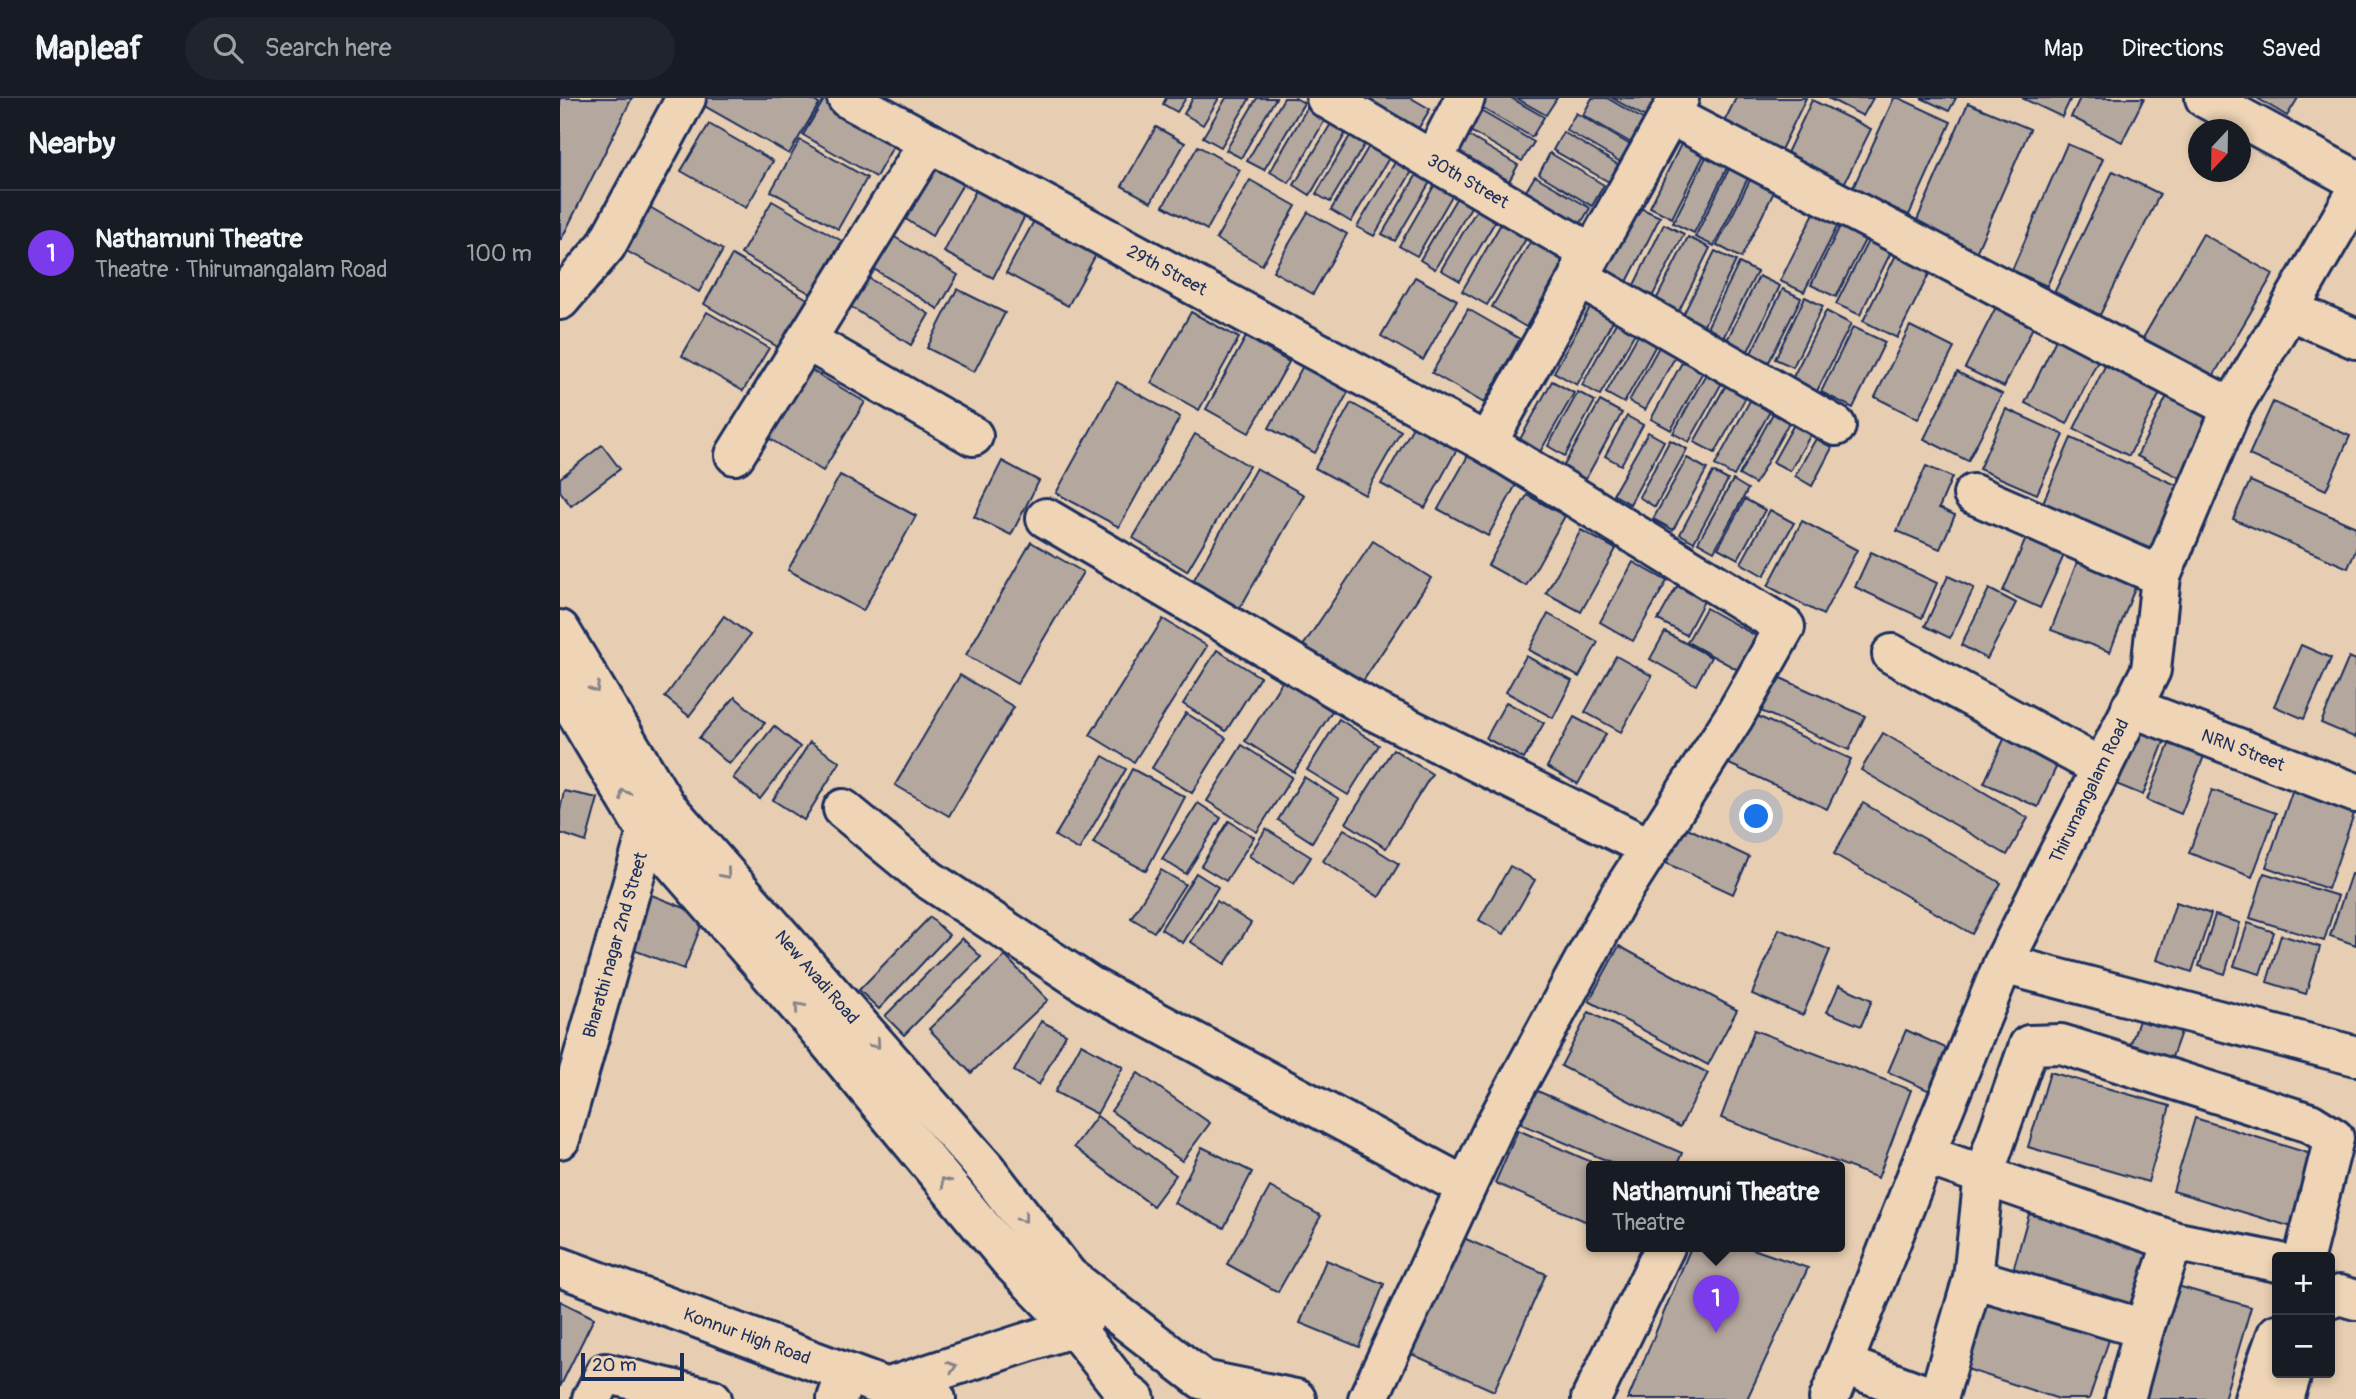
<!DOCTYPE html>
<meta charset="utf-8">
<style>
:root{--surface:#171b24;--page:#20242c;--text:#f1f3f6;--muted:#9ea1a6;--line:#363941;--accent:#7c3aed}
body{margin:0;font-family:Pangolin,sans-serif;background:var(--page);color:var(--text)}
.controls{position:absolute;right:21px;bottom:21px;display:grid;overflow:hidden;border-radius:7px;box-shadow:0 4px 10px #0003}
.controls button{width:63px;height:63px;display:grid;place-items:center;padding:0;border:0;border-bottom:2px solid var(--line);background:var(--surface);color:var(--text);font:35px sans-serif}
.compass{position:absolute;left:1628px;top:21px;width:63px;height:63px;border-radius:50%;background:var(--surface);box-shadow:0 4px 10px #0003;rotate:202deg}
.scale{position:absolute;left:21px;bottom:18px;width:103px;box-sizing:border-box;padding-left:7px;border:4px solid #1b2f5e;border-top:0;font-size:19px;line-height:24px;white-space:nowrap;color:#1b2f5e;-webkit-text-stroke:5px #efd5b6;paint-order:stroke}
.you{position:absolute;left:1197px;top:719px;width:24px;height:24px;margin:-18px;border:5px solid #fff;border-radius:50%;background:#1a73e8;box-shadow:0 0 0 10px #1a73e833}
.badge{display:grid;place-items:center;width:46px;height:46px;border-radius:50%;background:var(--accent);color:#fff;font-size:23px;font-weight:700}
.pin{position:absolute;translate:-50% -58px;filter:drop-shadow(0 2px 4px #0008)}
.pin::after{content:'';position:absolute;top:37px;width:24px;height:21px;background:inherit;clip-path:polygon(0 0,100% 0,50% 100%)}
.popup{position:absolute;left:1026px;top:1063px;width:259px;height:91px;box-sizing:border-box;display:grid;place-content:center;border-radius:7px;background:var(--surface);filter:drop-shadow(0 2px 5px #0005);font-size:23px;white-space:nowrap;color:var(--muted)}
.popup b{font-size:26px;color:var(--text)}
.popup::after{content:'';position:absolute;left:50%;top:100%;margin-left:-14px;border:14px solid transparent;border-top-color:var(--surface)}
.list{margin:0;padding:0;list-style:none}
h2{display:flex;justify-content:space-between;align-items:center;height:91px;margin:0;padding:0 28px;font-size:30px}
h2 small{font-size:23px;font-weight:400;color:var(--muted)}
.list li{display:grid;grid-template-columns:46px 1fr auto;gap:21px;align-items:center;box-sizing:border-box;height:126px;padding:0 28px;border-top:2px solid var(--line)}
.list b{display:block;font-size:26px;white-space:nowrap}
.list p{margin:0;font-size:23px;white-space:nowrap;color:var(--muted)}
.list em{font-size:23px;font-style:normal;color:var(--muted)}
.icon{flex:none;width:38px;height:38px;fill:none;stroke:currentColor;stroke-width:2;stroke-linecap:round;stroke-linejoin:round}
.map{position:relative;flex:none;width:1796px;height:1301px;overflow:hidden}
header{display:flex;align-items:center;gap:42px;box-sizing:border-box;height:98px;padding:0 35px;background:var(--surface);border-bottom:2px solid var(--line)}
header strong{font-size:33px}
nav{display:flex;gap:38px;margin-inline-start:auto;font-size:24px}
.search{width:490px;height:63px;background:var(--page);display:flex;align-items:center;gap:18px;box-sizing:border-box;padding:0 24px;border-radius:38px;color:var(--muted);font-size:26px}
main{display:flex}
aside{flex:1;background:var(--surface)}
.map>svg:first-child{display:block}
.building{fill:#b4a79d;stroke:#1b2f5e;stroke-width:2}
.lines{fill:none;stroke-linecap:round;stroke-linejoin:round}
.minor-casing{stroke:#1b2f5e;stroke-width:44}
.major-casing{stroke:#1b2f5e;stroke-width:44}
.minor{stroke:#efd5b6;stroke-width:38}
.major{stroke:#efd5b6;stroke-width:38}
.oneway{stroke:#85828a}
.labels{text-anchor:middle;stroke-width:5;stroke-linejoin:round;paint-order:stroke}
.street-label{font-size:18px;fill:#1b2f5e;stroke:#efd5b6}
</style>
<header>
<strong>Mapleaf</strong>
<div class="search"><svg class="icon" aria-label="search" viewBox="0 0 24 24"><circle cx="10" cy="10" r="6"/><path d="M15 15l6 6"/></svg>Search here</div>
<nav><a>Map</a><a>Directions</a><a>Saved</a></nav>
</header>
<main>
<aside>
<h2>Nearby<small></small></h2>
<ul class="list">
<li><span class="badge">1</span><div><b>Nathamuni Theatre</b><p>Theatre · Thirumangalam Road</p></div><em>100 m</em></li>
</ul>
</aside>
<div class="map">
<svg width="1796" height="1301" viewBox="0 0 1796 1301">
<rect width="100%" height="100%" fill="#e7ceb2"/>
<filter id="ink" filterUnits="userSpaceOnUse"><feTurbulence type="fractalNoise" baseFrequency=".0143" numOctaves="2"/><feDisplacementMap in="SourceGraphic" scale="14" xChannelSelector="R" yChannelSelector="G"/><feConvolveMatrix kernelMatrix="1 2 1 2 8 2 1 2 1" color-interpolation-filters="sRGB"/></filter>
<g filter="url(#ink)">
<g class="building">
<path d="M0 0H72L1 142H0Z"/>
<path d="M135 0H249L259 6 229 56 134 2Z"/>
<path d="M265 0H279L340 36 316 79 243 37Z"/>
<path d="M606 0H626L617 14 603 6Z"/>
<path d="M633 0H659L643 27 624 16Z"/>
<path d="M666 0H690L661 49 643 39Z"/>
<path d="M697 0H716L681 60 666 52Z"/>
<path d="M724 0H735L744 5 704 72 687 63Z"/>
<path d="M800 0H851L870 11 855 36Z"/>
<path d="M923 0H951L984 19 972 39 918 8Z"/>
<path d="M956 0H997L986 17Z"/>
<path d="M1032 0H1047L1086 23 1073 46 1023 17Z"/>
<path d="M1052 0H1100L1089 21Z"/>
<path d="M1176 0H1246L1219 56 1162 28Z"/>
<path d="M1268 0H1313L1303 18Z"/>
<path d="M1334 0H1339L1391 24 1349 117 1292 92Z"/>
<path d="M1361 0H1396L1389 13Z"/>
<path d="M1462 0H1511L1502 19Z"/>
<path d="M1520 0H1584L1562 44 1511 19Z"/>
<path d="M1697 0H1738L1727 18Z"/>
<path d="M1252 2 1311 31 1284 86 1225 59Z"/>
<path d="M1408 5 1470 31 1416 155 1354 129Z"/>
<path d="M912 8 974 44 962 63 900 27Z"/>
<path d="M747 10 766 20 729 85 710 74Z"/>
<path d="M1016 15 1074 49 1064 66 1006 32Z"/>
<path d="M772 24 787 33 750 97 734 87Z"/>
<path d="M149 26 213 63 186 110 121 73Z"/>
<path d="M596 29 625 45 591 104 562 88Z"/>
<path d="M902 34 958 67 948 85 891 52Z"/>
<path d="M1003 34 1059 67 1049 84 993 52Z"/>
<path d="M791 36 806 44 770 104 756 96Z"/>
<path d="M1124 40 1147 51 1112 120 1090 109Z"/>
<path d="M240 42 307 80 278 131 211 93Z"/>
<path d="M812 43 832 55 791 124 771 112Z"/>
<path d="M1507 46 1543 61 1487 188 1452 172Z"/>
<path d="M638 48 680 72 647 132 603 108Z"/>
<path d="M1149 53 1170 64 1134 135 1113 125Z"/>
<path d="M990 55 1044 87 1032 108 979 76Z"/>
<path d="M370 59 406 81 372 138 338 116Z"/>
<path d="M1175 59 1194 68 1154 148 1135 139Z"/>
<path d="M837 61 854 70 814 138 797 129Z"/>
<path d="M860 71 873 79 835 143 822 136Z"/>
<path d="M1553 73 1600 96 1540 217 1494 195Z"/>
<path d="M1193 76 1217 88 1181 160 1157 147Z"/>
<path d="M975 78 1030 110 1018 130 963 98Z"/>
<path d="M878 81 896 91 857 158 839 148Z"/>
<path d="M690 82 736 108 702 167 656 141Z"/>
<path d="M416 92 465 118 433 180 384 154Z"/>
<path d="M900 94 915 102 875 171 860 162Z"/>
<path d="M212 103 282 143 251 196 181 156Z"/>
<path d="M920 106 939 117 900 183 881 172Z"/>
<path d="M1072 106 1100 119 1065 188 1038 174Z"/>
<path d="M1258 107 1282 119 1244 194 1220 183Z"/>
<path d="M88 108 163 152 139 194 63 151Z"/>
<path d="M748 114 787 136 753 196 713 173Z"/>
<path d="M476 119 538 153 508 208 446 175Z"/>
<path d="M945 119 970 134 927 207 902 193Z"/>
<path d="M1284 120 1310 132 1276 199 1251 187Z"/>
<path d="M1104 126 1124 136 1090 203 1071 193Z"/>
<path d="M328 135 398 177 378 211 314 171Z"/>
<path d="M1643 136 1713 176 1648 287 1579 247Z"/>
<path d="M1311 137 1334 148 1300 217 1276 206Z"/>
<path d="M1128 139 1150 150 1117 217 1094 206Z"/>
<path d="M972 141 1006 161 966 229 932 209Z"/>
<path d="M1155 153 1176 163 1140 235 1119 225Z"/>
<path d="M1338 153 1372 170 1337 240 1303 223Z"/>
<path d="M172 157 251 203 223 252 144 206Z"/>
<path d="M1179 165 1197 174 1161 244 1144 236Z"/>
<path d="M300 175 369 216 351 247 285 205Z"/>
<path d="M1199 178 1220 188 1187 255 1166 244Z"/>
<path d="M855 179 897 202 863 262 821 238Z"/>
<path d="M397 191 445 215 414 274 367 250Z"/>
<path d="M1223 191 1241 200 1209 264 1191 255Z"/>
<path d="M1245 199 1263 208 1233 269 1215 261Z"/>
<path d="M1032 206 1055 219 1017 287 994 274Z"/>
<path d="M1437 207 1475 225 1444 289 1405 270Z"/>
<path d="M908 211 960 241 924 305 872 275Z"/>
<path d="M1266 213 1291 226 1257 293 1232 281Z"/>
<path d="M147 214 209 250 183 293 122 258Z"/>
<path d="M631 214 679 240 639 312 591 285Z"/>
<path d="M1057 223 1076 233 1040 297 1022 287Z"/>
<path d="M1350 228 1394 250 1358 321 1315 299Z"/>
<path d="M1293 229 1325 244 1293 310 1261 294Z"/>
<path d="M1500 233 1542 254 1507 326 1465 305Z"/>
<path d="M1078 237 1096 247 1064 305 1046 295Z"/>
<path d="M686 239 729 264 689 335 646 311Z"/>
<path d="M1100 247 1117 256 1085 312 1069 303Z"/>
<path d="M1125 259 1145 270 1111 332 1091 321Z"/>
<path d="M745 264 791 289 755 355 709 330Z"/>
<path d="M1547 264 1602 291 1569 358 1514 331Z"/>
<path d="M246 269 305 304 263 373 205 338Z"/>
<path d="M1147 274 1163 283 1129 344 1113 335Z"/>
<path d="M1397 274 1442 296 1408 363 1364 341Z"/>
<path d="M992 283 1014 295 980 354 959 343Z"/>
<path d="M557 284 620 319 559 429 496 395Z"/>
<path d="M1166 287 1186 299 1155 355 1134 344Z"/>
<path d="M1018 294 1035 303 1005 358 988 348Z"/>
<path d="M1608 296 1652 317 1620 380 1577 358Z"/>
<path d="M1193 297 1213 308 1174 378 1155 367Z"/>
<path d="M1040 303 1062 315 1024 384 1002 371Z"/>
<path d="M1713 304 1790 338 1766 392 1689 357Z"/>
<path d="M791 305 841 333 805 397 755 370Z"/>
<path d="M1216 310 1232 319 1195 386 1179 377Z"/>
<path d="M1446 311 1504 337 1477 396 1419 371Z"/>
<path d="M1067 318 1083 327 1061 367 1045 358Z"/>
<path d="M1237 321 1254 331 1230 373 1213 364Z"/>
<path d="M854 327 897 351 865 410 821 386Z"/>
<path d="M1088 334 1104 343 1070 406 1053 396Z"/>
<path d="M635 336 689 368 627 473 573 440Z"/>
<path d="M1258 337 1274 346 1252 388 1235 378Z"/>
<path d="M1511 340 1623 390 1593 458 1481 409Z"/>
<path d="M1110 342 1127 351 1095 409 1079 399Z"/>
<path d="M42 347 60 371 11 408 0 393V380Z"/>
<path d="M909 356 958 383 928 438 878 411Z"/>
<path d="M1127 360 1147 371 1113 432 1093 421Z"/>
<path d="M442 363 479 383 451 437 414 419Z"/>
<path d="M1366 368 1392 379 1379 410 1395 417 1380 451 1337 433Z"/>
<path d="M696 370 744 397 679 512 632 485Z"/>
<path d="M1153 374 1168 382 1134 444 1120 436Z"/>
<path d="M280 377 356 418 303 513 228 472Z"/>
<path d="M1173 382 1188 391 1154 453 1138 444Z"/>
<path d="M1690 383 1796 429V452L1788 470 1673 421Z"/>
<path d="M967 397 1005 418 966 488 928 467Z"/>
<path d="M1185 401 1205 412 1178 461 1158 450Z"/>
<path d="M1210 412 1234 425 1204 478 1181 465Z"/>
<path d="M1242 423 1297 452 1263 517 1208 488Z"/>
<path d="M1021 432 1056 451 1021 514 986 495Z"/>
<path d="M1467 438 1505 455 1480 510 1443 493Z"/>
<path d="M813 443 871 480 797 592 739 554Z"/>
<path d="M471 444 523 474 457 586 406 557Z"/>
<path d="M1311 454 1377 485 1362 520 1295 489Z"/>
<path d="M1073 464 1107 483 1073 543 1040 524Z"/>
<path d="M1517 464 1576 487 1550 554 1491 532Z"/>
<path d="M1388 478 1414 490 1390 540 1365 528Z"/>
<path d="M1117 488 1144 503 1126 537 1098 522Z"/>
<path d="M1429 491 1456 505 1427 561 1401 547Z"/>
<path d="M1146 510 1196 538 1178 572 1127 544Z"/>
<path d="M988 516 1038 544 1019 579 969 552Z"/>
<path d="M164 518 190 537 129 618 105 599Z"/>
<path d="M603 521 647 548 574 664 530 637Z"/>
<path d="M1105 534 1151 559 1136 587 1090 561Z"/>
<path d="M1741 547 1771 560 1744 621 1714 608Z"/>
<path d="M657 552 700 579 666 633 623 606Z"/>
<path d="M966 558 1012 583 993 620 946 594Z"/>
<path d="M1056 558 1092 578 1061 634 1025 614Z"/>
<path d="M1789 559 1796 562V640L1761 625Z"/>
<path d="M400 577 454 609 389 718 335 687Z"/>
<path d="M1216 578 1305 618 1289 652 1201 613Z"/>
<path d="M723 582 772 613 734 674 685 643Z"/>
<path d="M175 599 205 625 169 666 139 640Z"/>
<path d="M946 604 984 625 964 661 926 640Z"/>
<path d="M626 615 666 640 632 695 592 670Z"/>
<path d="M1193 616 1291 661 1267 711 1169 666Z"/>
<path d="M1014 619 1046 636 1018 686 987 669Z"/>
<path d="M779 621 819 647 788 697 747 672Z"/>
<path d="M1581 623 1608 634 1583 697 1556 686Z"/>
<path d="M214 628 240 649 200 701 173 680Z"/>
<path d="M1614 634 1648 648 1621 716 1587 702Z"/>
<path d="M1323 635 1468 720 1447 757 1301 672Z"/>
<path d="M1445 639 1499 663 1478 709 1424 685Z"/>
<path d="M250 644 280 664 244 722 213 702Z"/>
<path d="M682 647 732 679 697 734 647 703Z"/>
<path d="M833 651 872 676 826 750 786 725Z"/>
<path d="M543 658 566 671 519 752 495 738Z"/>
<path d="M572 671 625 699 586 773 533 745Z"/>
<path d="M744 679 779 701 752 744 718 722Z"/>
<path d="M1736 682 1796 710 1768 791 1706 769Z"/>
<path d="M1652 692 1716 715 1692 779 1629 755Z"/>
<path d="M4 693 38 700 26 744 0 735V713Z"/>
<path d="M638 705 661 720 626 776 602 761Z"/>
<path d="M1303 705 1441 785 1412 836 1274 756Z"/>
<path d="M669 723 694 739 666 783 641 768Z"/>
<path d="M1123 728 1189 759 1173 796 1106 765Z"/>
<path d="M706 731 751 759 734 786 689 758Z"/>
<path d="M784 731 839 766 819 799 763 763Z"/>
<path d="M950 768 975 782 944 836 919 822Z"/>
<path d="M601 772 625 786 594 834 571 820Z"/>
<path d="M636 775 658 789 623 845 601 831Z"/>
<path d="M1704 775 1778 798 1764 843 1690 820Z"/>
<path d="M1791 776 1796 778V847L1770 838Z"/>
<path d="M84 794 145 818 124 871 63 848Z"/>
<path d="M657 803 691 825 665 866 631 844Z"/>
<path d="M1616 804 1651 816 1632 874 1597 862Z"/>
<path d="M1655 817 1680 825 1665 876 1639 868Z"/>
<path d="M370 819 389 837 319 911 299 892Z"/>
<path d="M1688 825 1714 834 1700 876 1674 868Z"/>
<path d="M1219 831 1270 852 1243 917 1192 896Z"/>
<path d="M1721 837 1760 849 1746 896 1707 884Z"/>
<path d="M402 840 421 859 344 937 325 918Z"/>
<path d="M1059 848 1177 912 1148 967 1029 903Z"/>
<path d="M445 858 488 902 411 975 369 931Z"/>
<path d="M1279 887 1312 902 1301 928 1267 914Z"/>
<path d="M1029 914 1148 975 1120 1029 1001 968Z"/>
<path d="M1582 914 1623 928 1606 976 1565 962Z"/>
<path d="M481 923 506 936 479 987 454 973Z"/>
<path d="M1194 932 1351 992 1318 1080 1161 1020Z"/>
<path d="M1346 932 1390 952 1372 994 1328 974Z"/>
<path d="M521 946 563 969 537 1016 495 994Z"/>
<path d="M1490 974 1610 1008 1588 1084 1468 1049Z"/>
<path d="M578 975 650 1025 622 1063 551 1013Z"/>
<path d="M975 992 1122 1055 1116 1069H1062L961 1026Z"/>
<path d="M537 1018 616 1077 593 1108 514 1049Z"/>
<path d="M1635 1020 1754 1057 1732 1129 1613 1093Z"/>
<path d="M958 1032 1043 1069H1032V1126L935 1085Z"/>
<path d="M642 1049 692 1074 664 1130 614 1105Z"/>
<path d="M710 1089 761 1118 718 1194 667 1166Z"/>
<path d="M1469 1116 1591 1151 1571 1225 1448 1190Z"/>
<path d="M899 1138 986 1176 934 1293 847 1254Z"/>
<path d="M1131 1149H1187L1248 1170 1187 1301H1068Z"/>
<path d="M766 1162 824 1186 799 1249 740 1225Z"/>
<path d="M1614 1187 1691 1209 1664 1301H1582Z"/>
<path d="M1428 1196 1551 1236 1529 1301H1499L1404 1270Z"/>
<path d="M0 1203 34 1220 0 1289Z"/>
</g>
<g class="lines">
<g class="minor-casing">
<g id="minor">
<path d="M287 0 927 345 1225 529 1174 619 1058 800 934 1029 808 1301"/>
<path d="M766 0 1024 151 1020 180 1276 328"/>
<path d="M1645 0 1796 82"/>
<path d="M1110 17 1672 310"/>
<path d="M873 62 905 0"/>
<path d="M0 202 46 148 126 0"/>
<path d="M1729 212 1796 241"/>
<path d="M246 242 413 338"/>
<path d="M927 345 1119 0"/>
<path d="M175 357 369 44"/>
<path d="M1413 396 1601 478"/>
<path d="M486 420 812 612 1090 750"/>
<path d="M1332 556 1542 670"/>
<path d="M1571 609 1796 695"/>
<path d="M283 711 368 781 530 888 906 1089"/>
<path d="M1443 866 1796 958"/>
<path d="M0 1041 87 734"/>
<path d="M1365 1057 1613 1143 1717 1164"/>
<path d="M1413 1180 1424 1076 1469 947 1501 946 1750 1025 1774 1040 1744 1159"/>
<path d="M1770 1201 1779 1197 1796 1202"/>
<path d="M1282 1266 1377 1301"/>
<path d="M32 1301 45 1275 152 1301"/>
<path d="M277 1301 286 1275"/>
<path d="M1031 1301 1105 1149"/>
<path d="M1269 1301 1365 1057 1443 866 1591 572 1601 478 1672 310 1796 95"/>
<path d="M1378 1301 1413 1180 1584 1231 1613 1143"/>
<path d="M1565 1301 1584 1231"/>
<path d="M1694 1301 1717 1236"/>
<path d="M1724 1301 1732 1275"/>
</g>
</g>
<g class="major-casing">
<g id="major">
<path d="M0 532 106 708 425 1070 508 1178 643 1282 736 1301"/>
<path d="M0 588 87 734 253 925 451 1164 514 1229 564 1293 575 1301"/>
<path d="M0 1169 327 1290 376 1301"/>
<path d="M329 1289 514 1229 530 1214"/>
</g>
</g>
<use href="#minor" class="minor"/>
<use href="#major" class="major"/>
</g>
<defs><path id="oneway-chevron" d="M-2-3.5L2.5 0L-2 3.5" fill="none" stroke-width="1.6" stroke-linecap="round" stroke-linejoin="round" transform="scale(1.75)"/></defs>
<g class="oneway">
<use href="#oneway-chevron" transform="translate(35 590) rotate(59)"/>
<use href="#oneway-chevron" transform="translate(64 696) rotate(-121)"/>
<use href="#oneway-chevron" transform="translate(166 776) rotate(49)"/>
<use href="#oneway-chevron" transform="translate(239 909) rotate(-131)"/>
<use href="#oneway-chevron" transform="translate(316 946) rotate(49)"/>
<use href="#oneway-chevron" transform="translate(385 1084) rotate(-130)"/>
<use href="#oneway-chevron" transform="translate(463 1120) rotate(52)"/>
<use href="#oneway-chevron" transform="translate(392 1269) rotate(-18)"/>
</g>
</g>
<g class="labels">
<g class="street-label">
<text transform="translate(908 83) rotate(30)" y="6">30th Street</text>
<text transform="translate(607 172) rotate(28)" y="6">29th Street</text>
<text transform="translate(1683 652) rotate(21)" y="6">NRN Street</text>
<text transform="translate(1529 693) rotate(-64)" y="6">Thirumangalam Road</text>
<text transform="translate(55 847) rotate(-74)" y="6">Bharathi nagar 2nd Street</text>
<text transform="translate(257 879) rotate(49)" y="6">New Avadi Road</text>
<text transform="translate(187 1238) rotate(20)" y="6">Konnur High Road</text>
</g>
</g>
</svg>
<div class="controls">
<button>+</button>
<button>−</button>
</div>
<svg class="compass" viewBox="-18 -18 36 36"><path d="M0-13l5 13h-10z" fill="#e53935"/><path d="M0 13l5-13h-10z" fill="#9ea1a6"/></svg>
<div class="scale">20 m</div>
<div class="you"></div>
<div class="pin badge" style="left:1156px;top:1235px">1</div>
<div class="popup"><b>Nathamuni Theatre</b>Theatre</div>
</div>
</main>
